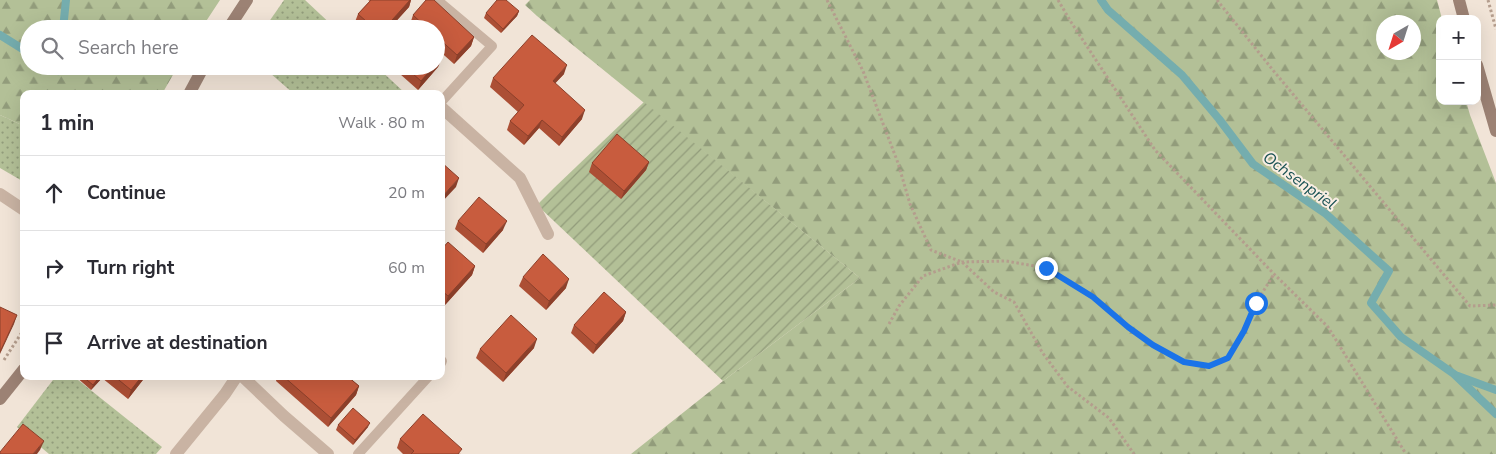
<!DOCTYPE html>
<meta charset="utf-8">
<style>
:root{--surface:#fff;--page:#f2f2f3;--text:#2b2b33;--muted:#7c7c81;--line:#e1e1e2}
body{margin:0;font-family:"Nunito Sans",sans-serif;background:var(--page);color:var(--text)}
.controls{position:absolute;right:15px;top:15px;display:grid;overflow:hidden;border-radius:10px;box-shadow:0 5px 20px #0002}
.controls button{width:45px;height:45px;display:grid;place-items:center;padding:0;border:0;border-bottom:1px solid var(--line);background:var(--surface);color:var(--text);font:25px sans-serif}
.compass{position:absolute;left:1376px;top:15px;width:45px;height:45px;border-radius:50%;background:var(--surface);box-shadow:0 5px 20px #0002;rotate:219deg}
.stop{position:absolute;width:15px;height:15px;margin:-11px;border:4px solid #1a73e8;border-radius:50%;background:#fff}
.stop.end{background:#1a73e8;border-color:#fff;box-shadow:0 1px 5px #0008}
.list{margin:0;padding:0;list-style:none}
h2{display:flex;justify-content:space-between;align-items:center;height:65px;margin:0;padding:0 20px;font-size:21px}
h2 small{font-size:16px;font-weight:400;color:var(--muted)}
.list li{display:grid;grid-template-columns:32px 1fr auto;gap:15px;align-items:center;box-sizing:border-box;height:75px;padding:0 20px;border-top:1px solid var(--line)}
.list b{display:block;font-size:19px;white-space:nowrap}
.list em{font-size:16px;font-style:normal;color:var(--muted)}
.icon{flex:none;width:28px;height:28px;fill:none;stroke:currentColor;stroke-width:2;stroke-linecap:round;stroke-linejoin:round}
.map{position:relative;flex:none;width:1496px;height:454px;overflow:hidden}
.search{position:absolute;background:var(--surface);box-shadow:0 5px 20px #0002;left:20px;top:20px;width:425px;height:55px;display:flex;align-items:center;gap:12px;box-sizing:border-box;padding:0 18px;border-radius:28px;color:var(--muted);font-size:19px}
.panel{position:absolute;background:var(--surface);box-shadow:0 5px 20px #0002;left:20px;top:90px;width:425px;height:290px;border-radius:10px}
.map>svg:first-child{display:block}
.grass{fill:url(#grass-dots)}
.forest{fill:url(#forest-firs);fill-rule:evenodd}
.garden{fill:url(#garden-furrows)}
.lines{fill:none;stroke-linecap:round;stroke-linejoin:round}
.stream{stroke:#75adae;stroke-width:8}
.path{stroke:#b49d8d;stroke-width:3;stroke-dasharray:2.5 2.5;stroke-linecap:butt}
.lane{stroke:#c9b3a3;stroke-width:10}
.street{stroke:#c9b3a3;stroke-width:12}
.secondary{stroke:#9c8274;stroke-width:12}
.wall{fill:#ac4f35}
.shaded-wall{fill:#8c402b}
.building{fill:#c85c3e;stroke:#8c402b}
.route{stroke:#1a73e8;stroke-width:6}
.labels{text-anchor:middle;stroke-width:4;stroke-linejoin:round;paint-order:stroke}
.water-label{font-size:16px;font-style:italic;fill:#1a5355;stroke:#f9eee3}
</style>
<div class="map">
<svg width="1496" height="454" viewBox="0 0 1496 454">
<defs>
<pattern id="grass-dots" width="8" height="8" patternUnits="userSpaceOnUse" patternTransform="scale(1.25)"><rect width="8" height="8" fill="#b3c097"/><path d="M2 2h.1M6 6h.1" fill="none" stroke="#929c7b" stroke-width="1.8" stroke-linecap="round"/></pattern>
<pattern id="forest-firs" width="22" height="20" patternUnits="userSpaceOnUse" patternTransform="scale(1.25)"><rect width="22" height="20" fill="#b3c097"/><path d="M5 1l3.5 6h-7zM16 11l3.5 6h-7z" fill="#929c7b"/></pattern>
<pattern id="garden-furrows" width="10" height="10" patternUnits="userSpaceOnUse" patternTransform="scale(1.25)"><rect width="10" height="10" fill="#b3c097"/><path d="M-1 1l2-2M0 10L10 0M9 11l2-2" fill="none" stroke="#929c7b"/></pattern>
</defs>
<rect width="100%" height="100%" fill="#f1e4d7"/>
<g class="grass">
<path d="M284 0H305L336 29H264Z"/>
<path d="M262 66H376L406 94H294Z"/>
<path d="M0 115 24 126V182L0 168Z"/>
<path d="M56 376H73L162 447 156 454H49L17 427Z"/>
</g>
<g class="forest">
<path d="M0 0H220L201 29H29V66H178L162 94H24V126L0 115Z"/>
<path d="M530 0H1437L1442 19H1440V101H1466L1470 115 1496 183V454H631L723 381 860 278 537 16 525 5ZM1384 22H1414V52H1384Z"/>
</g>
<path class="garden" d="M644 102 860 278 723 381 537 205 554 188Z"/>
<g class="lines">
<g class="stream">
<path d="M1101 0 1108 10 1182 75 1219 119 1253 164 1326 214 1389 271 1371 303 1401 337 1454 374 1496 414"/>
<path d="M63 29 66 0"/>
<path d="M0 35 29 53"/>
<path d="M49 66 58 71V66"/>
<path d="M1458 376 1496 390"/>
</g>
<g class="path">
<path d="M827 0 863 71 898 163 910 204 931 250 962 262 994 292 1014 302 1042 352 1067 386 1109 418 1134 454"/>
<path d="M1058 0 1071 22 1155 150 1274 274 1328 327 1406 454"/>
<path d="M1217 0 1272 69 1470 306 1496 305"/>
<path d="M1488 0 1496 29"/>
<path d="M889 324 899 306 923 276 962 262 1006 261 1046 268 1093 297 1129 327 1153 345 1184 362 1209 366 1228 358 1244 331 1256 303 1274 274"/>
<path d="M4 360 24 329"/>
</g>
<g class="lane">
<path d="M437 0 492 46 441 102"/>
<path d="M441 363 442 361"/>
<path d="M358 454 429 376"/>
</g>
<g class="street">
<path d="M441 107 520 178 548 234"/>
<path d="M0 194 24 210"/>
<path d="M242 376 284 416 328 454"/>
<path d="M176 454 225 394 237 376"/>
</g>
<g class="secondary">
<path d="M1459 0 1464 19"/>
<path d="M228 29 247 0"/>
<path d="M1477 65 1496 131"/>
<path d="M189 94 204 66"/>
<path d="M0 399 24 369"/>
</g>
</g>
<g class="wall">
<path d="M368 0H411L409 7 389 29H362L355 22 358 14 370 1Z"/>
<path d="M519 11 517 16 501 33 484 18 486 13Z"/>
<path d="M413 15 474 37 471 46 454 64 436 48V29H416L410 24Z"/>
<path d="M442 58 438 67 418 90 391 66H436Z"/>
<path d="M564 74 555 83 582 119 559 146 539 128 524 145 507 130 510 121 518 112 490 87 493 78Z"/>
<path d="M649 162 646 170 621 199 589 172 592 163Z"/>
<path d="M458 221 503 230 483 253 455 229Z"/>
<path d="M441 250 475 266 472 275 445 305 441 302Z"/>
<path d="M523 277 566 288 546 310 519 286Z"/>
<path d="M626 312 623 321 593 354 571 333 574 325Z"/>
<path d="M534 348 503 382 476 358 480 349Z"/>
<path d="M75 376H146L128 399 102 378 91 390Z"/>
<path d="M277 376H347L359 386 356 395 328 427 276 381Z"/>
<path d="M338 425 368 427 353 445 336 430Z"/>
<path d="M400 439 461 454H403L397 448Z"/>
</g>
<g class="shaded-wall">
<path d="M410 0H411L409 7 389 29H384Z"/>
<path d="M519 11 517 16 501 33 503 29Z"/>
<path d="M474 37 471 46 454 64 457 55Z"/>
<path d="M442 58 438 67 418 90 421 81 434 66H436V64Z"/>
<path d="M567 65 564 74 549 90 553 81Z"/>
<path d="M585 110 582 119 559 146 562 137Z"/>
<path d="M542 120 539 128 524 145 528 136Z"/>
<path d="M649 162 646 170 621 199 624 191Z"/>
<path d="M459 178 456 187 441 203V198Z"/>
<path d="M507 221 503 230 483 253 486 244Z"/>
<path d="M475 266 472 275 445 305 448 296Z"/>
<path d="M569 279 566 288 546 310 549 301Z"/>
<path d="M626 312 623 321 593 354 596 345Z"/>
<path d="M17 315 14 324 0 354V352Z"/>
<path d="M537 339 534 348 503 382 506 373Z"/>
<path d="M100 376H102V378L91 390 93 385Z"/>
<path d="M142 376H146L128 399 131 390Z"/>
<path d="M359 386 356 395 328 427 331 418Z"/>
<path d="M370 423 368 427 353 445 355 440Z"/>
<path d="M44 441 40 450 37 454H33Z"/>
</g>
<g class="building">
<path d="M371 0H410L384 29H375L358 14Z"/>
<path d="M426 0H434L474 37 457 55 436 36V29H428L413 15Z"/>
<path d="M497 0H506L519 11 503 29 486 13Z"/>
<path d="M405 25 409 29H402Z"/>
<path d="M532 35 567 65 553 81 585 110 562 137 542 120 528 136 510 121 524 105 493 78Z"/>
<path d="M436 53 442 58 436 64Z"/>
<path d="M404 66H434L421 81Z"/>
<path d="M617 134 649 162 624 191 592 163Z"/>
<path d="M441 162 459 178 441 198Z"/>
<path d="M479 197 507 221 486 244 458 221Z"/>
<path d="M448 242 475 266 448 296 441 290V250Z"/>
<path d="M543 254 569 279 549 301 523 277Z"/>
<path d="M604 292 626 312 596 345 574 325Z"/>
<path d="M0 307 17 315 0 352Z"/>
<path d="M511 315 537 339 506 373 480 349Z"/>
<path d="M82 376H100L93 385Z"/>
<path d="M114 376H142L131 390Z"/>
<path d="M283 376H347L359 386 331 418Z"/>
<path d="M353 408 370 423 355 440 338 425Z"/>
<path d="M423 414 462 449 458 454H411L414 451 400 439Z"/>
<path d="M23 424 44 441 33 454H0V452Z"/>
</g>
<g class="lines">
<path class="route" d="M1046 268 1093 297 1128 327 1153 345 1184 362 1209 366 1228 358 1244 331 1256 303"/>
</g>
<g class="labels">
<g class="water-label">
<text transform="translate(1300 180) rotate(36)" y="6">Ochsenpriel</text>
</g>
</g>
</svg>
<div class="controls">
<button>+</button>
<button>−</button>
</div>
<svg class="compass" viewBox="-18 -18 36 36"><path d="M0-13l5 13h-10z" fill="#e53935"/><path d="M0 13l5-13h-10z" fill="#7c7c81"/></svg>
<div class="stop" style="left:1256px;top:303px"></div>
<div class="stop end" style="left:1046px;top:268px"></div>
<div class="search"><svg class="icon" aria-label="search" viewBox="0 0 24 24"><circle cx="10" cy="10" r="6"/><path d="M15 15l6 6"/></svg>Search here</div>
<section class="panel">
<h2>1 min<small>Walk · 80 m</small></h2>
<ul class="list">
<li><svg class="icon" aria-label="ahead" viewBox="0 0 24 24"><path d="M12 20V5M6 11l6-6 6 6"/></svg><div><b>Continue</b></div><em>20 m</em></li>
<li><svg class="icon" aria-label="right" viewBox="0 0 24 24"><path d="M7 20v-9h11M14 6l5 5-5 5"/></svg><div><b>Turn right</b></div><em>60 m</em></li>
<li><svg class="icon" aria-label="arrive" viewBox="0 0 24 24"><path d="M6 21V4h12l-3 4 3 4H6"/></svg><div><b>Arrive at destination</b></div></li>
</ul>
</section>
</div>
